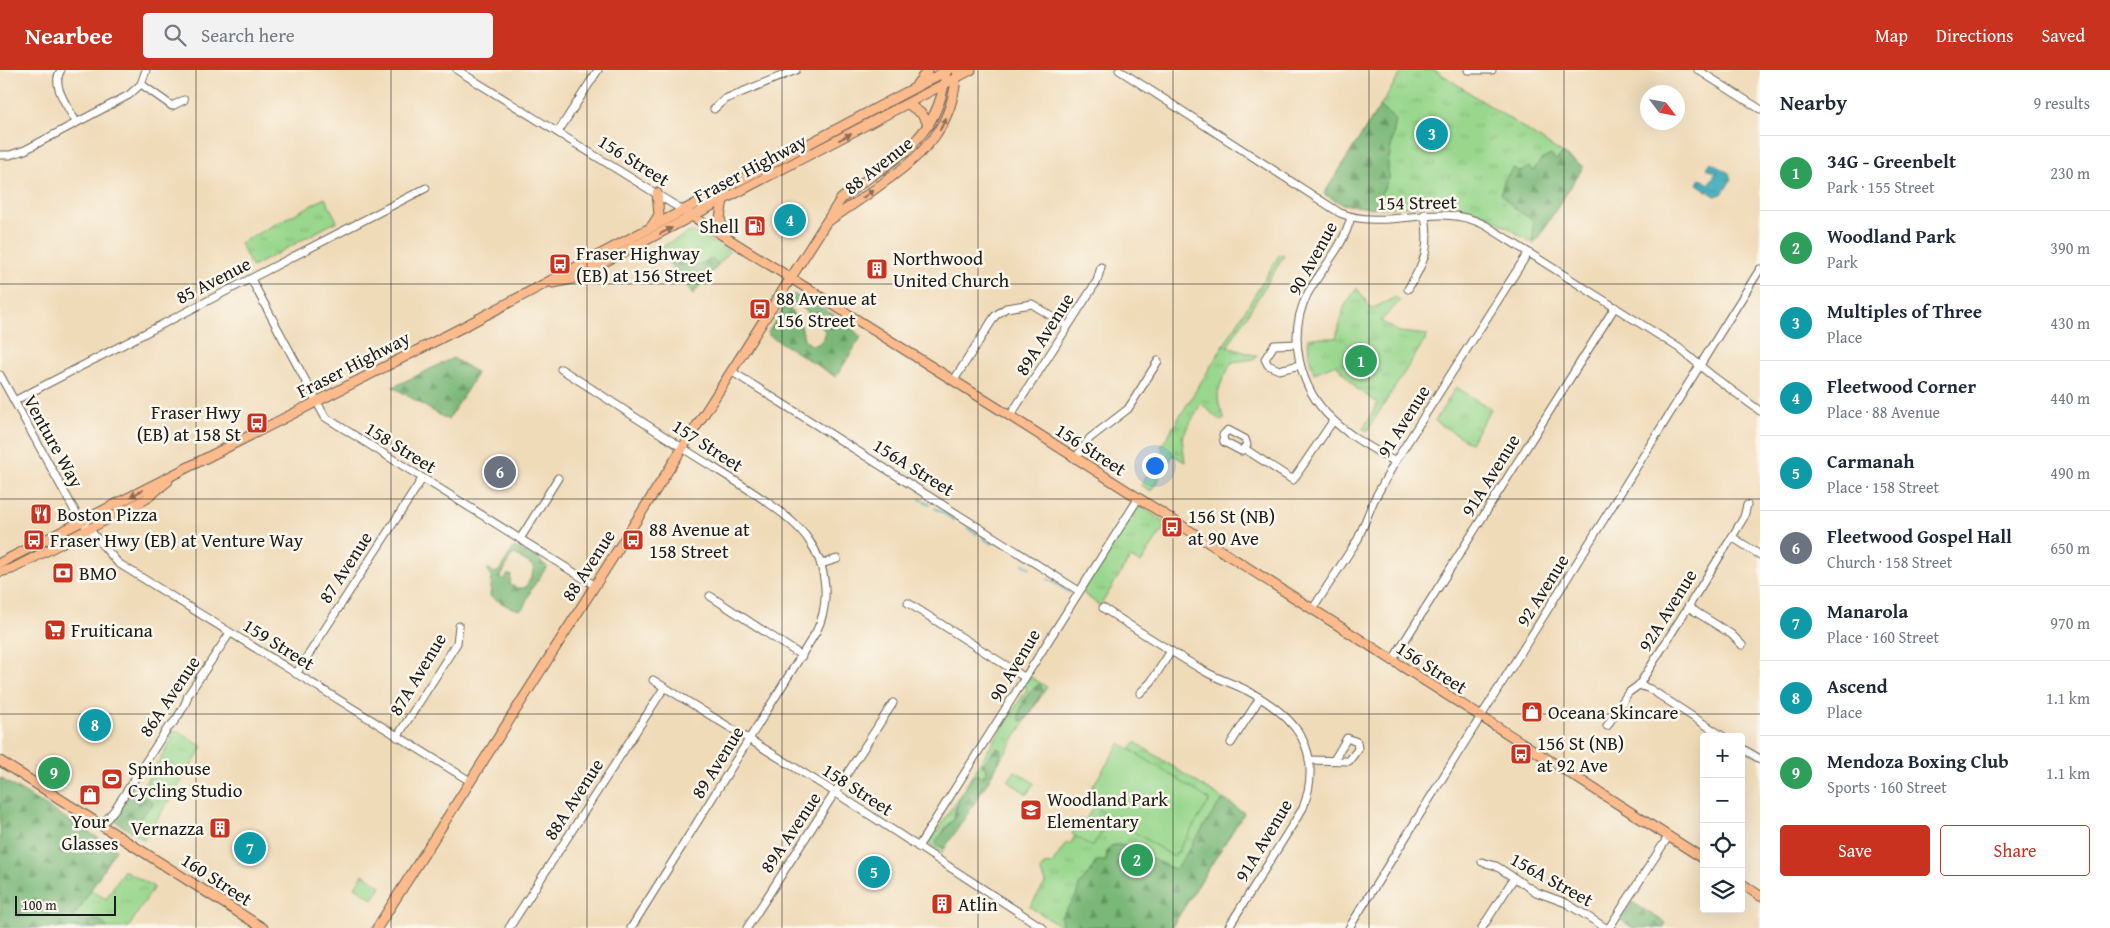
<!DOCTYPE html>
<meta charset="utf-8">
<style>
:root{--surface:#fff;--page:#f2f2f3;--text:#1f2937;--muted:#747a83;--line:#e0e1e3;--accent:#c8321e}
body{margin:0;font-family:"Gentium Book Plus",serif;background:var(--page);color:var(--text)}
.controls{position:absolute;right:15px;bottom:15px;display:grid;overflow:hidden;border-radius:5px;box-shadow:0 5px 20px #0002}
.controls button{width:45px;height:45px;display:grid;place-items:center;padding:0;border:0;border-bottom:1px solid var(--line);background:var(--surface);color:var(--text);font:25px sans-serif}
.compass{position:absolute;left:1640px;top:15px;width:45px;height:45px;border-radius:50%;background:var(--surface);box-shadow:0 5px 20px #0002;rotate:122deg}
.scale{position:absolute;left:15px;bottom:12px;width:101px;box-sizing:border-box;padding-left:5px;border:2px solid #1c1c1c;border-top:0;font-size:14px;line-height:18px;white-space:nowrap;color:#1c1c1c;-webkit-text-stroke:4px #fbf7ec;paint-order:stroke}
.you{position:absolute;left:1154px;top:395px;width:18px;height:18px;margin:-12px;border:4px solid #fff;border-radius:50%;background:#1a73e8;box-shadow:0 0 0 8px #1a73e833}
.badge{display:grid;place-items:center;width:32px;height:32px;border-radius:50%;background:var(--accent);color:#fff;font-size:16px;font-weight:700}
.pin{position:absolute;translate:-50% -50%;border:2px solid #fff;box-shadow:0 1px 5px #0006}
.list{margin:0;padding:0;list-style:none}
h2{display:flex;justify-content:space-between;align-items:center;height:65px;margin:0;padding:0 20px;font-size:21px}
h2 small{font-size:16px;font-weight:400;color:var(--muted)}
.list li{display:grid;grid-template-columns:32px 1fr auto;gap:15px;align-items:center;box-sizing:border-box;height:75px;padding:0 20px;border-top:1px solid var(--line)}
.list b{display:block;font-size:19px;white-space:nowrap}
.list p{margin:0;font-size:16px;white-space:nowrap;color:var(--muted)}
.list em{font-size:16px;font-style:normal;color:var(--muted)}
.actions{display:flex;gap:10px;padding:15px 20px}
.actions a{flex:1;padding:11px 0;border:1px solid var(--accent);border-radius:5px;text-align:center;font-size:18px;color:var(--accent)}
.actions .main{background:var(--accent);color:#fff}
.icon{flex:none;width:28px;height:28px;fill:none;stroke:currentColor;stroke-width:2;stroke-linecap:round;stroke-linejoin:round}
.map{position:relative;flex:none;width:1760px;height:858px;overflow:hidden}
header{display:flex;align-items:center;gap:30px;box-sizing:border-box;height:70px;padding:0 25px;background:var(--accent);color:#fff}
header strong{font-size:24px}
nav{display:flex;gap:28px;margin-inline-start:auto;font-size:18px}
.search{width:350px;height:45px;background:var(--page);display:flex;align-items:center;gap:12px;box-sizing:border-box;padding:0 18px;border-radius:5px;color:var(--muted);font-size:19px}
main{display:flex}
aside{flex:1;background:var(--surface)}
.map>svg:first-child{display:block}
.grass{fill:url(#grass-tufts);stroke:#5a7a54;fill-rule:evenodd}
.forest{fill:url(#forest-firs);stroke:#4b6a4a;fill-rule:evenodd}
.pitch{fill:#99d78d;stroke:#5a7a54}
.water{fill:url(#water-ripples);stroke:#2d646c}
.lines{fill:none;stroke-linecap:round;stroke-linejoin:round}
.stream{stroke:#3eacbc;stroke-width:2}
.minor-casing{stroke:#665f53;stroke-width:9}
.major-casing{stroke:#665f53;stroke-width:11}
.minor{stroke:#fff;stroke-width:7}
.major{stroke:#fbbb8c;stroke-width:9}
.oneway{fill:#8c6c54}
.grid{fill:none;stroke:#1c1c1c;stroke-width:1;stroke-opacity:0.55}
.labels{text-anchor:middle;stroke-width:5;stroke-linejoin:round;paint-order:stroke}
.street-label{font-size:19px;fill:#1c1c1c;stroke:#fbf7ec}
.poi-label{font-size:19px;fill:#1c1c1c;stroke:#fbf7ec;text-anchor:start}
</style>
<header>
<strong>Nearbee</strong>
<div class="search"><svg class="icon" aria-label="search" viewBox="0 0 24 24"><circle cx="10" cy="10" r="6"/><path d="M15 15l6 6"/></svg>Search here</div>
<nav><a>Map</a><a>Directions</a><a>Saved</a></nav>
</header>
<main>
<div class="map">
<svg width="1760" height="858" viewBox="0 0 1760 858">
<defs>
<pattern id="grass-tufts" width="24" height="20" patternUnits="userSpaceOnUse" patternTransform="scale(1.25)"><rect width="24" height="20" fill="#99d78d"/><path d="M3 7l-1-3M5 7V3M7 7l1-3M15 17l-1-3M17 17v-4M19 17l1-3" fill="none" stroke="#83b879"/></pattern>
<pattern id="forest-firs" width="22" height="20" patternUnits="userSpaceOnUse" patternTransform="scale(1.25)"><rect width="22" height="20" fill="#7ab878"/><path d="M5 1l3.5 6h-7zM16 11l3.5 6h-7z" fill="#639562"/></pattern>
<pattern id="water-ripples" width="26" height="14" patternUnits="userSpaceOnUse" patternTransform="scale(1.25)"><rect width="26" height="14" fill="#3eacbc"/><path d="M2 4q2-2 4 0t4 0M15 11q2-2 4 0t4 0" fill="none" stroke="#338b98"/></pattern>
</defs>
<rect width="100%" height="100%" fill="#fbf7ec"/>
<filter id="ink" filterUnits="userSpaceOnUse"><feTurbulence type="fractalNoise" baseFrequency=".02" numOctaves="2"/><feDisplacementMap in="SourceGraphic" scale="10" xChannelSelector="R" yChannelSelector="G"/><feConvolveMatrix kernelMatrix="1 2 1 2 8 2 1 2 1" color-interpolation-filters="sRGB"/></filter>
<filter id="wash" filterUnits="userSpaceOnUse"><feTurbulence type="fractalNoise" baseFrequency=".0096" numOctaves="4" result="noise"/><feDisplacementMap in="SourceGraphic" scale="20" xChannelSelector="R" yChannelSelector="G"/><feGaussianBlur stdDeviation="1.12" result="paint"/><feColorMatrix in="noise" values="0 0 0 0 0 0 0 0 0 0 0 0 0 0 0 0 0 1.4 0 .05"/><feComposite in="paint" operator="in"/></filter>
<g filter="url(#wash)">
<rect width="100%" height="100%" fill="#f0dbb9"/>
<g class="grass">
<path d="M1403 0H1435L1583 97 1534 174C1509 159 1485 140 1455 136 1411 130 1365 150 1324 124Z"/>
<path d="M325 128 337 151 252 197 240 173Z"/>
<path d="M692 161 730 181 718 195 715 191 709 190 692 198 681 193 668 192 657 179Z"/>
<path d="M1280 184 1284 186 1227 277 1257 286 1255 289 1232 292C1221 313 1211 325 1225 348L1220 351 1201 333 1182 368 1185 392 1173 385 1151 421 1141 415 1163 379 1161 377Z"/>
<path d="M1357 218 1371 239 1396 227 1400 231 1381 251 1399 262 1428 265 1367 361 1363 359 1378 333 1357 319 1336 294 1314 303 1309 287 1308 268H1336L1344 237Z"/>
<path d="M1456 317 1491 339 1470 373 1435 351Z"/>
<path d="M1139 436 1167 453 1141 493 1130 488 1100 536 1084 524V519Z"/>
<path d="M1029 606 1047 617 993 702 1001 686 982 695 987 699 986 704 979 707 955 738 954 749 945 758 941 767 942 778H945L942 783 930 774 932 769 1027 619 1024 615ZM1034 618 1043 620 1033 639 1023 651 1019 645Z"/>
<path d="M169 661 179 662 203 677 144 770 132 762 143 744 148 740 141 734 140 736 130 723 135 714 142 718 172 670 166 666Z"/>
<path d="M1135 672 1244 743 1171 858H1064L1030 837 1046 812 1040 801 1044 795 1052 794 1067 772 1070 774Z"/>
<path d="M124 800 154 817 128 858H108L99 850 80 851 74 847 91 820 106 829Z"/>
</g>
<g class="forest">
<path d="M1380 36 1396 50 1388 94 1389 109 1373 138 1342 134 1324 124Z"/>
<path d="M1563 84 1583 97 1536 171H1533V150L1514 138 1501 123 1504 111 1513 98 1520 102 1529 97 1533 101 1541 90 1551 85 1556 90Z"/>
<path d="M712 189 718 195 693 224 668 192 681 193 692 198Z"/>
<path d="M792 224C817 234 842 247 861 267L836 307 767 264ZM798 234 811 245 825 261 824 268 818 274 811 275 804 269 801 255 790 239 793 235Z"/>
<path d="M453 288 476 302 475 307 448 350 393 317Z"/>
<path d="M514 477 536 487 547 497 532 518 523 538 519 540 507 536 490 526 492 508 487 500 489 498 494 503 499 501ZM515 484 534 497 532 506 525 518H517L510 515 511 505H507L504 510 501 507 511 486Z"/>
<path d="M1040 614 1043 620 1026 649 1020 651C1016 640 1029 619 1040 614Z"/>
<path d="M996 678 1001 680C1004 693 955 762 945 778L937 775 936 771 954 749 958 732 973 706 976 705 982 707 986 704 987 699 982 695Z"/>
<path d="M0 708 116 779 74 847 80 851 99 850 108 858H0Z"/>
<path d="M130 723 140 736 139 730 143 726 152 731V736L143 744 132 762 113 750Z"/>
<path d="M1225 730 1244 743 1171 858 1062 856 1061 847 1076 826 1079 815 1090 803 1096 791H1106L1107 781 1111 776C1126 769 1158 796 1176 799L1220 732Z"/>
<path d="M1632 832 1666 853 1663 858H1633L1621 850Z"/>
</g>
<g class="pitch">
<path d="M1120 673 1210 730 1174 787 1084 730Z"/>
<path d="M1015 701 1034 713 1027 724 1008 711Z"/>
<path d="M1081 749 1102 762 1092 777 1072 764Z"/>
<path d="M363 804 381 816 373 829 355 817Z"/>
</g>
<path class="water" d="M1711 92 1729 103 1731 110 1722 124 1715 126 1697 114 1700 108 1709 114 1716 103 1707 98Z"/>
<g class="lines">
<g class="stream">
<path d="M920 429 929 434"/>
<path d="M935 438 954 450"/>
<path d="M967 458 977 464"/>
<path d="M983 468 992 474"/>
<path d="M1023 494 1030 498"/>
<path d="M1048 509 1069 522"/>
</g>
</g>
</g>
<g filter="url(#ink)">
<g class="lines">
<g class="minor-casing">
<g id="minor">
<path d="M61 0C50 15 69 38 76 52"/>
<path d="M457 0 684 141"/>
<path d="M1119 0 1340 143C1387 162 1438 130 1485 155L1679 278 1710 304 1760 341"/>
<path d="M1468 0H1492"/>
<path d="M1698 0 1760 39"/>
<path d="M141 14 172 36 184 30"/>
<path d="M714 39 725 29 796 0"/>
<path d="M558 62 598 0"/>
<path d="M0 85H10L25 80 129 25 141 14 146 0"/>
<path d="M1351 147C1344 176 1322 198 1308 223 1286 265 1299 318 1332 349 1350 367 1374 379 1395 392"/>
<path d="M251 209 325 347 594 515"/>
<path d="M1408 219C1426 190 1430 178 1425 144"/>
<path d="M1297 274 1274 275 1265 289 1268 295 1279 300 1300 295"/>
<path d="M561 299C605 327 648 356 692 384 723 404 788 440 808 469 827 495 831 533 816 562L631 858"/>
<path d="M731 301 1079 521"/>
<path d="M0 305 77 445 118 493 470 711"/>
<path d="M954 310 995 246 1006 238 1032 234 1067 256"/>
<path d="M14 331 426 118"/>
<path d="M1010 346 1097 211 1101 197"/>
<path d="M1228 360 1245 369 1247 375 1241 381 1224 372 1223 365Z"/>
<path d="M1245 379 1293 410 1333 351"/>
<path d="M1075 389 1090 368 1128 339 1158 291"/>
<path d="M1732 467 1760 485"/>
<path d="M520 469 558 408"/>
<path d="M821 494 837 489"/>
<path d="M710 526 802 586"/>
<path d="M908 533 1024 607"/>
<path d="M1688 537 1731 564 1742 575"/>
<path d="M1103 538C1137 560 1171 582 1206 602 1220 610 1235 614 1248 621 1297 647 1324 681 1303 738L1228 858"/>
<path d="M1312 540 1358 469 1374 430 1395 392 1528 183"/>
<path d="M1392 591 1615 237"/>
<path d="M296 604 422 409"/>
<path d="M653 610 836 723 1043 858"/>
<path d="M1639 615 1650 619 1724 667"/>
<path d="M1140 623 1151 612 1171 581"/>
<path d="M1607 656 1628 623 1639 615 1732 467 1744 447 1747 435"/>
<path d="M397 667 457 573 459 556"/>
<path d="M1231 673 1260 628"/>
<path d="M1741 678 1760 689"/>
<path d="M1309 690 1349 691 1358 679 1357 672 1347 668 1334 690"/>
<path d="M102 755 115 739 167 659C175 653 186 635 188 625L230 563"/>
<path d="M918 777 1138 429"/>
<path d="M1482 792 1496 796 1536 822 1566 833 1606 858"/>
<path d="M509 858 664 618"/>
<path d="M747 858 893 633"/>
<path d="M1349 858 1760 199"/>
<path d="M1482 858 1514 808"/>
<path d="M1609 858 1668 767"/>
</g>
</g>
<g class="major-casing">
<g id="major">
<path d="M917 14 928 0"/>
<path d="M908 34 922 44 929 55"/>
<path d="M723 130 720 148 724 166"/>
<path d="M684 141 1010 346 1704 789"/>
<path d="M830 150C848 138 866 126 883 113 927 82 953 56 957 0"/>
<path d="M651 157 659 145 657 123"/>
<path d="M553 213 572 209 971 0"/>
<path d="M0 493 463 257 948 0"/>
<path d="M0 502 12 499 146 429 168 411"/>
<path d="M0 691 263 858"/>
<path d="M1741 813 1760 826"/>
<path d="M377 858 841 129C890 89 940 72 946 0"/>
</g>
</g>
<use href="#minor" class="minor"/>
<use href="#major" class="major"/>
</g>
<defs><path id="oneway-solid" d="M-6-.8H1V-3.2L6.5 0L1 3.2V.8H-6Z" transform="scale(1.25)"/></defs>
<g class="oneway">
<use href="#oneway-solid" transform="translate(943 54) rotate(-63)"/>
<use href="#oneway-solid" transform="translate(845 67) rotate(-27)"/>
<use href="#oneway-solid" transform="translate(868 124) rotate(-36)"/>
<use href="#oneway-solid" transform="translate(666 161) rotate(-27)"/>
<use href="#oneway-solid" transform="translate(137 423) rotate(153)"/>
</g>
</g>
<path class="grid" d="M196 0V858M391 0V858M587 0V858M782 0V858M978 0V858M1173 0V858M1369 0V858M1564 0V858M0 214H1760M0 429H1760M0 644H1760"/>
<defs>
<g id="fuel-square" transform="scale(1.125)"><rect x="-9" y="-9" width="18" height="18" rx="4" fill="#c8321e" stroke="#fbf7ec"/><path d="M-5.5-6h7V0h2V4h1.3V-2.5L3-4.5l.8-.8L6-3V5H2.5V1h-1V6h-7ZM-4.2-4.7v3.2H.2V-4.7Z" fill="#fff"/></g>
<g id="bus-square" transform="scale(1.125)"><rect x="-9" y="-9" width="18" height="18" rx="4" fill="#c8321e" stroke="#fbf7ec"/><path d="M-5-6H5V4H4V6H2V4H-2V6H-4V4H-5ZM-3.5-4V0h7V-4ZM-3.5 1.2v1.5H-2V1.2ZM2 1.2v1.5H3.5V1.2Z" fill="#fff"/></g>
<g id="building-square" transform="scale(1.125)"><rect x="-9" y="-9" width="18" height="18" rx="4" fill="#c8321e" stroke="#fbf7ec"/><path d="M-4-6H4V6H1V3H-1V6H-4ZM-2.5-4.3h1.7v1.8h-1.7ZM.8-4.3h1.7v1.8H.8ZM-2.5-1h1.7V.8h-1.7ZM.8-1h1.7V.8H.8Z" fill="#fff"/></g>
<g id="restaurant-square" transform="scale(1.125)"><rect x="-9" y="-9" width="18" height="18" rx="4" fill="#c8321e" stroke="#fbf7ec"/><path d="M-5-6h1v4h1v-4h1v4h1v-4h1v5L-1.5 .5V6h-2V.5L-5-1ZM5-6V6H3V1.5H1.5Q1.5-4 5-6Z" fill="#fff"/></g>
<g id="bank-square" transform="scale(1.125)"><rect x="-9" y="-9" width="18" height="18" rx="4" fill="#c8321e" stroke="#fbf7ec"/><path d="M-6-4H6V4H-6ZM0-2.3a2.3 2.3 0 1 0 0 4.6a2.3 2.3 0 1 0 0-4.6Z" fill="#fff"/></g>
<g id="supermarket-square" transform="scale(1.125)"><rect x="-9" y="-9" width="18" height="18" rx="4" fill="#c8321e" stroke="#fbf7ec"/><path d="M-6-5.5h2.5l.6 2H6L4.5 2H-2.5L-4.4-4H-6ZM-1.5 3.2a1.3 1.3 0 1 0 .1 0ZM3 3.2a1.3 1.3 0 1 0 .1 0Z" fill="#fff"/></g>
<g id="shop-square" transform="scale(1.125)"><rect x="-9" y="-9" width="18" height="18" rx="4" fill="#c8321e" stroke="#fbf7ec"/><path d="M-5-2.5h2.3a2.7 3.5 0 0 1 5.4 0H5L5.5 6h-11ZM-1.5-2.5h3a1.5 2.3 0 0 0-3 0Z" fill="#fff"/></g>
<g id="stadium-square" transform="scale(1.125)"><rect x="-9" y="-9" width="18" height="18" rx="4" fill="#c8321e" stroke="#fbf7ec"/><path d="M0-5a6.5 5 0 1 0 0 10a6.5 5 0 1 0 0-10ZM-3.5-1.8h7v3.6h-7Z" fill="#fff"/></g>
<g id="school-square" transform="scale(1.125)"><rect x="-9" y="-9" width="18" height="18" rx="4" fill="#c8321e" stroke="#fbf7ec"/><path d="M0-5L7-2L0 1L-7-2ZM-4 1L0 2.5L4 1V4Q0 6-4 4Z" fill="#fff"/></g>
</defs>
<g fill-rule="evenodd">
<use href="#fuel-square" x="755" y="156"/>
<use href="#bus-square" x="560" y="194"/>
<use href="#building-square" x="877" y="199"/>
<use href="#bus-square" x="760" y="239"/>
<use href="#bus-square" x="257" y="353"/>
<use href="#restaurant-square" x="41" y="444"/>
<use href="#bus-square" x="1172" y="457"/>
<use href="#bus-square" x="34" y="470"/>
<use href="#bus-square" x="633" y="470"/>
<use href="#bank-square" x="63" y="503"/>
<use href="#supermarket-square" x="55" y="560"/>
<use href="#shop-square" x="1532" y="642"/>
<use href="#bus-square" x="1521" y="684"/>
<use href="#stadium-square" x="112" y="709"/>
<use href="#shop-square" x="90" y="725"/>
<use href="#school-square" x="1031" y="740"/>
<use href="#building-square" x="220" y="758"/>
<use href="#building-square" x="942" y="834"/>
</g>
<g class="labels">
<g class="street-label">
<text transform="translate(634 90) rotate(32)" y="7">156 Street</text>
<text transform="translate(878 95) rotate(-38)" y="7">88 Avenue</text>
<text transform="translate(750 98) rotate(-28)" y="7">Fraser Highway</text>
<text transform="translate(1417 132) rotate(-1)" y="7">154 Street</text>
<text transform="translate(1312 188) rotate(-61)" y="7">90 Avenue</text>
<text transform="translate(213 210) rotate(-27)" y="7">85 Avenue</text>
<text transform="translate(1044 264) rotate(-58)" y="7">89A Avenue</text>
<text transform="translate(353 294) rotate(-27)" y="7">Fraser Highway</text>
<text transform="translate(1403 351) rotate(-58)" y="7">91 Avenue</text>
<text transform="translate(54 371) rotate(61)" y="7">Venture Way</text>
<text transform="translate(708 375) rotate(33)" y="7">157 Street</text>
<text transform="translate(401 377) rotate(32)" y="7">158 Street</text>
<text transform="translate(1091 379) rotate(33)" y="7">156 Street</text>
<text transform="translate(914 397) rotate(32)" y="7">156A Street</text>
<text transform="translate(1490 405) rotate(-58)" y="7">91A Avenue</text>
<text transform="translate(588 495) rotate(-57)" y="7">88 Avenue</text>
<text transform="translate(345 497) rotate(-57)" y="7">87 Avenue</text>
<text transform="translate(1542 520) rotate(-58)" y="7">92 Avenue</text>
<text transform="translate(1667 540) rotate(-58)" y="7">92A Avenue</text>
<text transform="translate(279 574) rotate(32)" y="7">159 Street</text>
<text transform="translate(1014 595) rotate(-59)" y="7">90 Avenue</text>
<text transform="translate(1432 597) rotate(33)" y="7">156 Street</text>
<text transform="translate(417 604) rotate(-59)" y="7">87A Avenue</text>
<text transform="translate(169 626) rotate(-56)" y="7">86A Avenue</text>
<text transform="translate(717 692) rotate(-58)" y="7">89 Avenue</text>
<text transform="translate(858 719) rotate(33)" y="7">158 Street</text>
<text transform="translate(573 729) rotate(-57)" y="7">88A Avenue</text>
<text transform="translate(790 762) rotate(-56)" y="7">89A Avenue</text>
<text transform="translate(1263 770) rotate(-59)" y="7">91A Avenue</text>
<text transform="translate(217 809) rotate(33)" y="7">160 Street</text>
<text transform="translate(1552 809) rotate(29)" y="7">156A Street</text>
</g>
<g class="poi-label">
<text x="739" y="163" text-anchor="end">Shell</text>
<text x="576" y="190">Fraser Highway<tspan x="576" dy="22">(EB) at 156 Street</tspan></text>
<text x="893" y="195">Northwood<tspan x="893" dy="22">United Church</tspan></text>
<text x="776" y="235">88 Avenue at<tspan x="776" dy="22">156 Street</tspan></text>
<text x="241" y="349" text-anchor="end">Fraser Hwy<tspan x="241" dy="22">(EB) at 158 St</tspan></text>
<text x="57" y="451">Boston Pizza</text>
<text x="1188" y="453">156 St (NB)<tspan x="1188" dy="22">at 90 Ave</tspan></text>
<text x="649" y="466">88 Avenue at<tspan x="649" dy="22">158 Street</tspan></text>
<text x="50" y="477">Fraser Hwy (EB) at Venture Way</text>
<text x="79" y="510">BMO</text>
<text x="71" y="567">Fruiticana</text>
<text x="1548" y="649">Oceana Skincare</text>
<text x="1537" y="680">156 St (NB)<tspan x="1537" dy="22">at 92 Ave</tspan></text>
<text x="128" y="705">Spinhouse<tspan x="128" dy="22">Cycling Studio</tspan></text>
<text x="1047" y="736">Woodland Park<tspan x="1047" dy="22">Elementary</tspan></text>
<text x="90" y="758" text-anchor="middle">Your<tspan x="90" dy="22">Glasses</tspan></text>
<text x="204" y="765" text-anchor="end">Vernazza</text>
<text x="958" y="841">Atlin</text>
</g>
</g>
</svg>
<div class="controls">
<button>+</button>
<button>−</button>
<button><svg class="icon" aria-label="locate" viewBox="0 0 24 24"><circle cx="12" cy="12" r="6"/><path d="M12 2v4M12 18v4M2 12h4M18 12h4"/></svg></button>
<button><svg class="icon" aria-label="layers" viewBox="0 0 24 24"><path d="M12 4l9 5-9 5-9-5zM3 14l9 5 9-5"/></svg></button>
</div>
<svg class="compass" viewBox="-18 -18 36 36"><path d="M0-13l5 13h-10z" fill="#e53935"/><path d="M0 13l5-13h-10z" fill="#747a83"/></svg>
<div class="scale">100 m</div>
<div class="you"></div>
<div class="pin badge" style="left:1361px;top:291px;background:#2e9e5b">1</div>
<div class="pin badge" style="left:1137px;top:790px;background:#2e9e5b">2</div>
<div class="pin badge" style="left:1432px;top:64px;background:#0f9aa8">3</div>
<div class="pin badge" style="left:790px;top:150px;background:#0f9aa8">4</div>
<div class="pin badge" style="left:874px;top:802px;background:#0f9aa8">5</div>
<div class="pin badge" style="left:500px;top:402px;background:#6b7280">6</div>
<div class="pin badge" style="left:250px;top:778px;background:#0f9aa8">7</div>
<div class="pin badge" style="left:95px;top:655px;background:#0f9aa8">8</div>
<div class="pin badge" style="left:54px;top:703px;background:#2e9e5b">9</div>
</div>
<aside>
<h2>Nearby<small>9 results</small></h2>
<ul class="list">
<li><span class="badge" style="background:#2e9e5b">1</span><div><b>34G - Greenbelt</b><p>Park · 155 Street</p></div><em>230 m</em></li>
<li><span class="badge" style="background:#2e9e5b">2</span><div><b>Woodland Park</b><p>Park</p></div><em>390 m</em></li>
<li><span class="badge" style="background:#0f9aa8">3</span><div><b>Multiples of Three</b><p>Place</p></div><em>430 m</em></li>
<li><span class="badge" style="background:#0f9aa8">4</span><div><b>Fleetwood Corner</b><p>Place · 88 Avenue</p></div><em>440 m</em></li>
<li><span class="badge" style="background:#0f9aa8">5</span><div><b>Carmanah</b><p>Place · 158 Street</p></div><em>490 m</em></li>
<li><span class="badge" style="background:#6b7280">6</span><div><b>Fleetwood Gospel Hall</b><p>Church · 158 Street</p></div><em>650 m</em></li>
<li><span class="badge" style="background:#0f9aa8">7</span><div><b>Manarola</b><p>Place · 160 Street</p></div><em>970 m</em></li>
<li><span class="badge" style="background:#0f9aa8">8</span><div><b>Ascend</b><p>Place</p></div><em>1.1 km</em></li>
<li><span class="badge" style="background:#2e9e5b">9</span><div><b>Mendoza Boxing Club</b><p>Sports · 160 Street</p></div><em>1.1 km</em></li>
</ul>
<div class="actions"><a class="main">Save</a><a>Share</a></div>
</aside>
</main>
